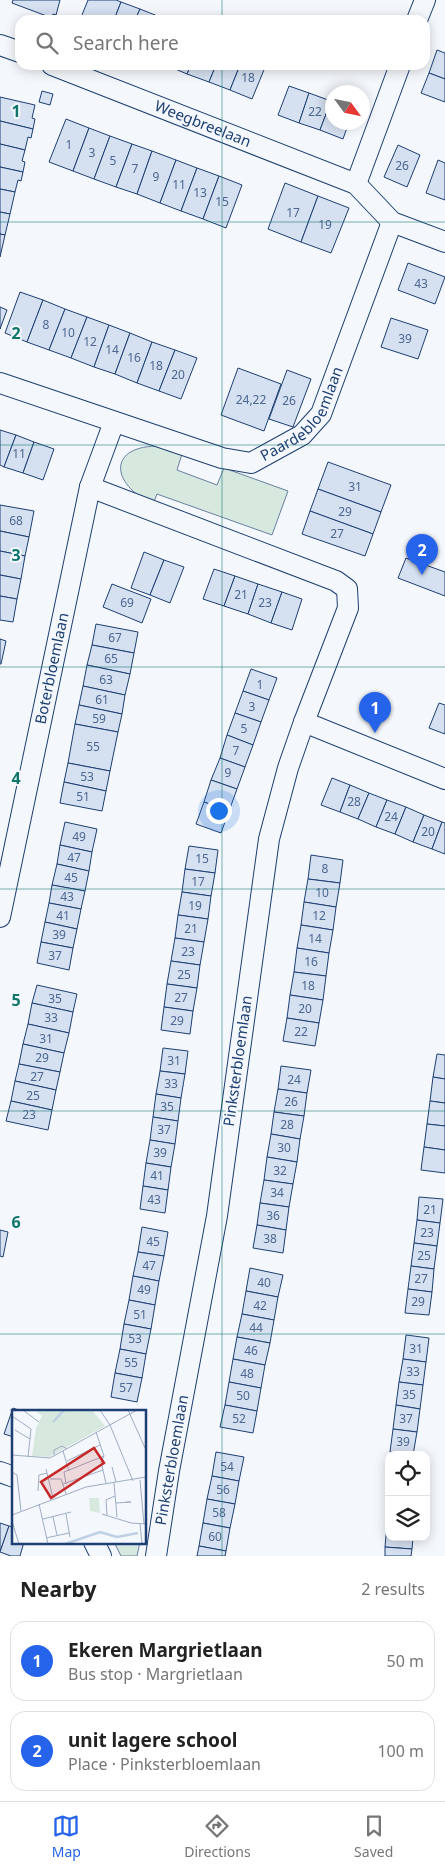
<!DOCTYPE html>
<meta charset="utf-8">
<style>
:root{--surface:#fff;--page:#f6f6f6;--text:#222;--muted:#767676;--line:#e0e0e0;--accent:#2563eb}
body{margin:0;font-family:"Noto Sans",sans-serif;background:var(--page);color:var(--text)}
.controls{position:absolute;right:15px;bottom:15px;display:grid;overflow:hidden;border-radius:10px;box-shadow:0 2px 12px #0003}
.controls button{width:45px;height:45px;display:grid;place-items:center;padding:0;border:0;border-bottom:1px solid var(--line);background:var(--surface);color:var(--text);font:25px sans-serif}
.compass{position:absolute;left:325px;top:85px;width:45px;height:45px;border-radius:50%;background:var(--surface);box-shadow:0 2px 12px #0003;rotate:123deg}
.you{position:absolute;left:218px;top:810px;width:18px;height:18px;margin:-12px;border:4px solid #fff;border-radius:50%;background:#1a73e8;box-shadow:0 0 0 8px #1a73e833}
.badge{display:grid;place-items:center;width:32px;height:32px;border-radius:50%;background:var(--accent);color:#fff;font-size:16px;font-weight:700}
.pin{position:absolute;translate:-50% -41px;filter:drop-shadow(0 1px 2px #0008)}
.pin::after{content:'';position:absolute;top:26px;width:18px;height:15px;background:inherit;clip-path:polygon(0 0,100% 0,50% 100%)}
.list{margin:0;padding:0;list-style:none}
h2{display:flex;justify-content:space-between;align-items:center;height:65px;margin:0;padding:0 20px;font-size:21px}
h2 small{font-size:16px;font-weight:400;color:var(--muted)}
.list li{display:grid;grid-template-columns:32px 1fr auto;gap:15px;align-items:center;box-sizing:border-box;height:80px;margin:0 10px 10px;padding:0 10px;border:1px solid var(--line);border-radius:15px}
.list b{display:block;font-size:19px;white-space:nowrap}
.list p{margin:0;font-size:16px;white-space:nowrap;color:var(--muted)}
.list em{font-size:16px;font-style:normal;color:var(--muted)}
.icon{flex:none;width:28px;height:28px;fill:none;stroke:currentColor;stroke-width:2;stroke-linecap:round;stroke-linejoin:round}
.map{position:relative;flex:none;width:445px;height:1556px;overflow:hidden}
.search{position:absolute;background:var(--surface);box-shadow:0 2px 12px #0003;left:15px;right:15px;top:15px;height:55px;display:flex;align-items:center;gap:12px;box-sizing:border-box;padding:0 18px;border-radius:15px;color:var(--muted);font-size:19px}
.sheet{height:245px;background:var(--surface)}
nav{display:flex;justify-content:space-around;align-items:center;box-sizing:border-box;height:70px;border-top:1px solid var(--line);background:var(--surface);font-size:14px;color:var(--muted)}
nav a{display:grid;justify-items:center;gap:2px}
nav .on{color:var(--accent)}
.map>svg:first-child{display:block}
.green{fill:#d7e8df;stroke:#687fa3}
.building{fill:#d5e0f0;stroke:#1d3f73}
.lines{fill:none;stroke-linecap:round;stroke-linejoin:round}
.street-casing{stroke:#1d3f73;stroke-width:22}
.street{stroke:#f4f7fb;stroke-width:20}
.grid{fill:none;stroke:#0f766e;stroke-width:1;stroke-opacity:0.55}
.labels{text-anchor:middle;stroke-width:4;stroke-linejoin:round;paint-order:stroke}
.number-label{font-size:12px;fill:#4b6792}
.street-label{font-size:15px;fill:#1d3f73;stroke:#f4f7fb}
.inset-river{fill:none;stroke:#bed0e5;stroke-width:2.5}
.inset-road{fill:none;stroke:#9eadc5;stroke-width:1}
.view{fill:#c62828;fill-opacity:0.15;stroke:#c62828;stroke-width:2.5}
.inset-edge{fill:none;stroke:#1d3f73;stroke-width:2.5}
.grid-label{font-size:16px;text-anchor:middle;font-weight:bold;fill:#0f766e;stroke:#f4f7fb;stroke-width:4;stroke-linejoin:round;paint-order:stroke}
</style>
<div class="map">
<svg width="445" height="1556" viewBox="0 0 445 1556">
<rect width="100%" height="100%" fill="#f4f7fb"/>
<g class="green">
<path d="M161 446 182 454 177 470 217 485 224 468 288 491 272 535 157 494 153 504C110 484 107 445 161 446Z"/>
<path d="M114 1542H140L137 1556H121Z"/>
</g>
<g class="building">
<path d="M13 0H60L56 15 53 14 52 18 12 3Z"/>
<path d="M88 0H116L121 2 114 20H80Z"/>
<path d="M121 2 140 9 135 20H114Z"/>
<path d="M140 9 160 17 158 20H135Z"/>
<path d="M437 50 445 53V79L429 73Z"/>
<path d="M166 65H191L187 74Z"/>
<path d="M191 65H216L209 82 187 74Z"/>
<path d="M216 65H240L230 90 209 82Z"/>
<path d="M240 65H266L252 99 230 90Z"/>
<path d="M429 73 445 79V102L421 93Z"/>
<path d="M289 86 309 93 299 123 278 115Z"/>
<path d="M42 91 53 94 50 105 39 102Z"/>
<path d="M309 93 331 101 320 130 299 123Z"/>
<path d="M0 97 35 105 32 118 35 119 33 129 0 121Z"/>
<path d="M331 101 332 122H349L343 139 320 130Z"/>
<path d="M66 119 89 128 73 171 49 162Z"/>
<path d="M0 121 33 129 31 138 28 137 25 150 0 144Z"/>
<path d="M89 128 110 136 94 179 73 171Z"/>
<path d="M110 136 132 144 116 187 94 179Z"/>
<path d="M0 144 25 150 22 161 25 162 23 172 0 167Z"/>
<path d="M132 144 152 151 137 194 116 187Z"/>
<path d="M398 145 420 155 407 187 384 177Z"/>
<path d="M152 151 176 160 160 203 137 194Z"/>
<path d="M176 160 197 168 181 211 160 203Z"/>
<path d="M438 160 445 163V200L426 193Z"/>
<path d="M0 167 23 172 21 181 18 180 15 192 0 189Z"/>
<path d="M197 168 219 176 203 219 181 211Z"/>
<path d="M219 176 242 185 226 228 203 219Z"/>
<path d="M285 183 318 196 301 242 268 229Z"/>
<path d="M0 189 15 192 10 214 0 212Z"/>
<path d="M318 196 349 208 331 253 301 242Z"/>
<path d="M0 212 10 214 5 235 0 234Z"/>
<path d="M0 234 5 235 0 257Z"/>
<path d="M408 263 445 277 435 304 398 290Z"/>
<path d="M20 292 43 300 27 342 5 333Z"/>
<path d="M43 300 65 309 49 350 27 342Z"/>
<path d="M0 307 7 310 0 329Z"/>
<path d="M65 309 87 317 71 358 49 350Z"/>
<path d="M87 317 109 325 94 367 71 358Z"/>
<path d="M391 318 428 330 418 359 381 347Z"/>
<path d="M109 325 130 333 115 374 94 367Z"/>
<path d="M130 333 152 342 137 383 115 374Z"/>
<path d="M152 342 175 350 159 391 137 383Z"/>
<path d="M175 350 197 358 181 399 159 391Z"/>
<path d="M238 368 281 384 264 431 221 415Z"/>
<path d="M287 370 311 379 293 427 269 419Z"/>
<path d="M0 430 16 435 4 467 0 465Z"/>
<path d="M16 435 34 442 23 473 4 467Z"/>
<path d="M34 442 54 449 43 480 23 473Z"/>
<path d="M328 462 391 485 381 512 318 489Z"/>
<path d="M318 489 381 512 373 534 310 511Z"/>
<path d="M0 505 34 511 29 537 0 531Z"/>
<path d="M310 511 373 534 365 556 302 534Z"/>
<path d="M0 531 29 537 25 556 0 551Z"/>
<path d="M0 551 25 556 21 579 0 575Z"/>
<path d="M144 552 164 560 150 595 131 588Z"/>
<path d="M406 558 445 572V596L398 578Z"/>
<path d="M164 560 184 567 170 603 150 595Z"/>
<path d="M214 569 235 576 224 606 203 599Z"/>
<path d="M0 575 21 579 17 599 0 596Z"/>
<path d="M235 576 258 584 248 614 224 606Z"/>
<path d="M112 584 151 599 142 623 103 607Z"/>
<path d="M258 584 282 592 271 623 248 614Z"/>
<path d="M282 592 302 599 292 630 271 623Z"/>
<path d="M0 596 17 599 13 622 0 620Z"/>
<path d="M96 624 138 632 134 653 92 645Z"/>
<path d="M0 639 6 641 1 664H0Z"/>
<path d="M92 645 134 653 130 674 87 665Z"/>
<path d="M87 665 130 674 125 695 83 686Z"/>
<path d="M251 669 277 678 269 700 243 691Z"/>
<path d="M83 686 125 695 122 714 79 705Z"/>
<path d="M243 691 269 700 261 722 235 713Z"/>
<path d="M439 703 445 705V734L429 728Z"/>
<path d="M79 705 122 714 118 732 75 724Z"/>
<path d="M235 713 261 722 253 745 227 735Z"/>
<path d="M75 724 118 732 110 771 68 763Z"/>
<path d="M227 735 253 745 245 767 220 758Z"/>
<path d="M220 758 245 767 237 789 211 780Z"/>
<path d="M68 763 110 771 106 791 64 782Z"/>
<path d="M332 778 350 785 340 812 321 805Z"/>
<path d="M211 780 237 789 229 811 204 802Z"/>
<path d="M64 782 106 791 102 811 60 803Z"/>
<path d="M350 785 369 793 358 819 340 812Z"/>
<path d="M369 793 387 800 376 827 358 819Z"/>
<path d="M387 800 406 807 395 834 376 827Z"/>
<path d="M204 802 229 811 221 833 196 824Z"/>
<path d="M406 807 424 815 413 842 395 834Z"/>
<path d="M424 815 442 822 432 849 413 842Z"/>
<path d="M65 822 97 829 92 852 60 845Z"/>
<path d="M442 822 445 823V854L432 849Z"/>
<path d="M60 845 92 852 89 871 57 864Z"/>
<path d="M189 846 218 850 215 873 185 869Z"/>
<path d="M311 855 343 860 340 883 308 879Z"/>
<path d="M57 864 89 871 85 891 52 885Z"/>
<path d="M185 869 215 873 211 896 182 892Z"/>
<path d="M308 879 340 883 336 907 304 902Z"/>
<path d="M52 885 85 891 81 909 49 903Z"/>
<path d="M182 892 211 896 208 919 178 915Z"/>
<path d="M304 902 336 907 333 930 301 925Z"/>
<path d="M49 903 81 909 77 929 45 922Z"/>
<path d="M178 915 208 919 204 942 175 938Z"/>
<path d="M45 922 77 929 73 948 41 942Z"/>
<path d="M301 925 333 930 329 953 297 948Z"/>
<path d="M175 938 204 942 200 965 171 961Z"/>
<path d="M41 942 73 948 69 970 37 963Z"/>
<path d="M297 948 329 953 326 976 294 972Z"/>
<path d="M171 961 200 965 197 988 167 984Z"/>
<path d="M294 972 326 976 323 1000 290 995Z"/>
<path d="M167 984 197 988 193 1011 164 1007Z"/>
<path d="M37 985 77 994 73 1012 32 1003Z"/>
<path d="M290 995 323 1000 319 1023 287 1018Z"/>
<path d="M32 1003 73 1012 69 1033 28 1024Z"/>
<path d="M164 1007 193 1011 190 1034 161 1030Z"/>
<path d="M287 1018 319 1023 315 1046 283 1041Z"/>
<path d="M28 1024 69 1033 64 1053 23 1044Z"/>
<path d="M23 1044 64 1053 60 1072 19 1064Z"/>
<path d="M163 1048 188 1051 185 1074 160 1071Z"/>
<path d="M437 1054 445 1055V1079L433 1077Z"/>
<path d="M19 1064 60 1072 56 1090 15 1081Z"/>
<path d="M281 1066 311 1070 307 1093 278 1089Z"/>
<path d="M160 1071 185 1074 181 1098 156 1094Z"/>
<path d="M433 1077 445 1079V1103L430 1101Z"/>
<path d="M15 1081 56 1090 52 1110 11 1101Z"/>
<path d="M278 1089 307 1093 304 1116 274 1112Z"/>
<path d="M156 1094 181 1098 178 1121 153 1117Z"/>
<path d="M11 1101 52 1110 48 1130 6 1121Z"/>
<path d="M430 1101 445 1103V1126L427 1124Z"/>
<path d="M274 1112 304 1116 300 1139 271 1134Z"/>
<path d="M153 1117 178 1121 175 1144 150 1140Z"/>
<path d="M427 1124 445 1126V1150L424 1147Z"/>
<path d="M271 1134 300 1139 297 1162 267 1157Z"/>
<path d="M150 1140 175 1144 171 1167 146 1163Z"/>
<path d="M424 1147 445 1150V1173L421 1170Z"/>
<path d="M267 1157 297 1162 293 1184 264 1180Z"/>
<path d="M146 1163 171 1167 168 1190 143 1186Z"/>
<path d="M264 1180 293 1184 289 1207 260 1203Z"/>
<path d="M143 1186 168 1190 165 1213 140 1209Z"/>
<path d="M419 1197 443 1199 440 1223 417 1220Z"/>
<path d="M260 1203 289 1207 286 1230 257 1225Z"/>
<path d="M417 1220 440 1223 437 1246 414 1243Z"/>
<path d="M257 1225 286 1230 283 1253 253 1248Z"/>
<path d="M142 1227 168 1232 164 1256 138 1252Z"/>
<path d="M0 1230 8 1232 3 1257 0 1256Z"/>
<path d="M414 1243 437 1246 434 1269 411 1266Z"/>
<path d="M138 1252 164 1256 159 1281 133 1276Z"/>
<path d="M411 1266 434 1269 432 1292 408 1289Z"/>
<path d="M250 1268 283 1275 278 1297 246 1291Z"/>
<path d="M133 1276 159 1281 155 1305 129 1300Z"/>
<path d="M408 1289 432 1292 429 1315 405 1313Z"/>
<path d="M246 1291 278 1297 274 1320 242 1314Z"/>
<path d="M129 1300 155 1305 151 1329 124 1324Z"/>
<path d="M242 1314 274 1320 270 1343 237 1337Z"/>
<path d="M124 1324 151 1329 146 1354 120 1349Z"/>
<path d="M406 1335 429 1338 426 1362 403 1359Z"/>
<path d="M237 1337 270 1343 265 1365 233 1359Z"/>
<path d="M120 1349 146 1354 142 1378 115 1373Z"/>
<path d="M233 1359 265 1365 261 1388 229 1382Z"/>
<path d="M403 1359 426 1362 423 1385 399 1382Z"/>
<path d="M115 1373 142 1378 137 1402 111 1397Z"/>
<path d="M229 1382 261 1388 257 1411 225 1405Z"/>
<path d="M399 1382 423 1385 420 1409 396 1405Z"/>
<path d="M225 1405 257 1411 253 1433 220 1427Z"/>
<path d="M396 1405 420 1409 417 1432 393 1429Z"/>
<path d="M13 1408 21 1411H14V1437L4 1434Z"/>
<path d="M393 1429 417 1432 413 1455 390 1452Z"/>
<path d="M216 1452 244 1457 239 1481 212 1476Z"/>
<path d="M212 1476 239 1481 235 1504 207 1499Z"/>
<path d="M207 1499 235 1504 230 1528 203 1523Z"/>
<path d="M0 1523 9 1526 0 1552Z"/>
<path d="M203 1523 230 1528 226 1551 199 1546Z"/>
<path d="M387 1523H389V1537H413L412 1549 385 1547Z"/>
<path d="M9 1526 14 1527V1542H24L20 1556H11L0 1552Z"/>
<path d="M199 1546 226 1551 225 1556H197Z"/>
<path d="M385 1547 412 1549 411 1556H385Z"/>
</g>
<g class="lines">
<g class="street-casing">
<g id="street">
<path d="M417 20 425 0"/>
<path d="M0 45 20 52"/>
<path id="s1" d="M52 65 356 184 392 222 445 242"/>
<path d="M356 184 400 65"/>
<path id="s2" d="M0 383 222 458 251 463 302 435 321 414 392 222"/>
<path d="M90 487 336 581 347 589 348 608 304 722 288 768 269 839 217 1216 169 1471 156 1556"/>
<path d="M304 722 445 779"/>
<path id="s3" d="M0 917 90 487 114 422"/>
<path d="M0 1472 14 1477"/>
<path d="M94 1542 101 1556"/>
</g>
</g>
<use href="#street" class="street"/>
</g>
<path class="grid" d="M222 0V20M222 65V1556M0 222H445M0 445H445M0 667H445M0 889H445M0 1111H445M0 1334H445"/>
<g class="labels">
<g class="number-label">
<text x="248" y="82">18</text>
<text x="315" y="116">22</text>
<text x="69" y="149">1</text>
<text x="92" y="157">3</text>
<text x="113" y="165">5</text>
<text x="402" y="170">26</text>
<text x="135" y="173">7</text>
<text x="156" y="181">9</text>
<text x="179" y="189">11</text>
<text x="200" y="197">13</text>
<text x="222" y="206">15</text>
<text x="293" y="217">17</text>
<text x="325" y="229">19</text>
<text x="421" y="288">43</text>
<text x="46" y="329">8</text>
<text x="68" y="337">10</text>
<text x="405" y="343">39</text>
<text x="90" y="346">12</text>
<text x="112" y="354">14</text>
<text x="134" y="362">16</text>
<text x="156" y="370">18</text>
<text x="178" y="379">20</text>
<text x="251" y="404">24,22</text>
<text x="289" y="405">26</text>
<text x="19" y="458">11</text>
<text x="355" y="491">31</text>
<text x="345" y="516">29</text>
<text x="16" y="525">68</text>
<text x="337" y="538">27</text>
<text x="241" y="599">21</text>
<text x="127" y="607">69</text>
<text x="265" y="607">23</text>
<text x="115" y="642">67</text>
<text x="111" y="663">65</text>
<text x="106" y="684">63</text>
<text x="260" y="689">1</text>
<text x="102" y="704">61</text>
<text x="252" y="711">3</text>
<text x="99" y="723">59</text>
<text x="244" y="733">5</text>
<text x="93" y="751">55</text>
<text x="236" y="755">7</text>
<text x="228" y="777">9</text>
<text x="87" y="781">53</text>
<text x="83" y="801">51</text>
<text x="354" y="806">28</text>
<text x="391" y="821">24</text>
<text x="428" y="836">20</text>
<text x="79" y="841">49</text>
<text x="74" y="862">47</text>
<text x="202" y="863">15</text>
<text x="325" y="873">8</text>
<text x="71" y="882">45</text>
<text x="198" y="886">17</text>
<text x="322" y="897">10</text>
<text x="67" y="901">43</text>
<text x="195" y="910">19</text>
<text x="63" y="920">41</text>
<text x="319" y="920">12</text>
<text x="191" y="933">21</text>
<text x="59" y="939">39</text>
<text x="315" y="943">14</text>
<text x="188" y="956">23</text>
<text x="55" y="960">37</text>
<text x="311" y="966">16</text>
<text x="184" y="979">25</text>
<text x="308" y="990">18</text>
<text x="181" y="1002">27</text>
<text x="55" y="1003">35</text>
<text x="305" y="1013">20</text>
<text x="51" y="1022">33</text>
<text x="177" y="1025">29</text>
<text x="301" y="1036">22</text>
<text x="46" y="1043">31</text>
<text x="42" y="1062">29</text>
<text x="174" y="1065">31</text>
<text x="37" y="1081">27</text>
<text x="294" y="1084">24</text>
<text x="171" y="1088">33</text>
<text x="33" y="1100">25</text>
<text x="291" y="1106">26</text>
<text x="167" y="1111">35</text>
<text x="29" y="1119">23</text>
<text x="287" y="1129">28</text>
<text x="164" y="1134">37</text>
<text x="284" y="1152">30</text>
<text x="160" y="1157">39</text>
<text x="280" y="1175">32</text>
<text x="157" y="1180">41</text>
<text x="277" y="1197">34</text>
<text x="154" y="1204">43</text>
<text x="430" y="1214">21</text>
<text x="273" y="1220">36</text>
<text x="427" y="1237">23</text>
<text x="270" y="1243">38</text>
<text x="153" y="1246">45</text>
<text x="424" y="1260">25</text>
<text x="149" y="1270">47</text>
<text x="421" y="1283">27</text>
<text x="264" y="1287">40</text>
<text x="144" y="1294">49</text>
<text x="418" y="1306">29</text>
<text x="260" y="1310">42</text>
<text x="140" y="1319">51</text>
<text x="256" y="1332">44</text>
<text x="135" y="1343">53</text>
<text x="416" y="1353">31</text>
<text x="251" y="1355">46</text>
<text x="131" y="1367">55</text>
<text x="413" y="1376">33</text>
<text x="247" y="1378">48</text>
<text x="126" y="1392">57</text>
<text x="409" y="1399">35</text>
<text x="243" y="1400">50</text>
<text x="239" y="1423">52</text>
<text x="406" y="1423">37</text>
<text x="403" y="1446">39</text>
<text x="227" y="1471">54</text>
<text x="223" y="1494">56</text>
<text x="219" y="1517">58</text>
<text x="215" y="1541">60</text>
</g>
<g class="street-label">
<text dy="5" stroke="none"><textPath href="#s1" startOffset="162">Weegbreelaan</textPath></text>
<text dy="5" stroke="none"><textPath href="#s2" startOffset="338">Paardebloemlaan</textPath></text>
<text dy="5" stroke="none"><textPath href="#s3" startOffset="254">Boterbloemlaan</textPath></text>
<text transform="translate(238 1061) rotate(-82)" y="5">Pinksterbloemlaan</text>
<text transform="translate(172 1460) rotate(-80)" y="5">Pinksterbloemlaan</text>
</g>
</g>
<g transform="translate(12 1410)">
<rect width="134" height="134" fill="#f4f7fb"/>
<path d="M23 0H80L93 16 37 47 20 46 24 18 30 6ZM77 88H87L88 103 78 101Z" fill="#d7e8df"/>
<path class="inset-river" d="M41 12 52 0M53 134 88 122 105 127 126 123"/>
<path class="inset-road" d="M11 0 27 12M88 0 98 15 121 71M116 0 134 40M0 6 19 19 16 47M3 20 18 29M84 22 92 46 89 52M51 41 57 61M0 45 38 48 125 0M42 45V40L50 36 55 39M55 51 88 35M89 52 94 73M100 57 104 72M34 59 41 88M0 62 5 65 9 101M38 69H49L54 84M128 70 132 114M102 73 105 107M51 74 91 60M54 74 52 62 92 46M26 81 27 65 35 63M104 93 119 92H114M27 94 36 134M54 104 58 127M90 104 119 113 134 114M0 105 74 77 134 67M95 105 94 90 103 86M41 107 45 125M31 109 59 102M0 111 7 134M128 114 130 134M34 128 57 123"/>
<path class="view" d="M82 38 92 53 39 88 29 72Z"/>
<rect width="134" height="134" class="inset-edge"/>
</g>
<g class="grid-label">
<text x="16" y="117">1</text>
<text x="16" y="339">2</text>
<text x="16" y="561">3</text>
<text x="16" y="784">4</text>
<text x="16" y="1006">5</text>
<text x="16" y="1228">6</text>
</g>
</svg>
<div class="controls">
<button><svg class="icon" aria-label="locate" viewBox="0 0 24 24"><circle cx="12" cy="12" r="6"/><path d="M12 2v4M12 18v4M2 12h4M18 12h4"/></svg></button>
<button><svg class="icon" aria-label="layers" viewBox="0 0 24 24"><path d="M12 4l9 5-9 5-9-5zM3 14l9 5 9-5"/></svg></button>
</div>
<svg class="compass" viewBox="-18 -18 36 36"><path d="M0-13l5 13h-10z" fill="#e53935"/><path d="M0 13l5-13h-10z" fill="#767676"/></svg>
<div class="you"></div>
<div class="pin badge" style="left:375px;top:733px">1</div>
<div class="pin badge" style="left:422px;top:575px">2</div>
<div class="search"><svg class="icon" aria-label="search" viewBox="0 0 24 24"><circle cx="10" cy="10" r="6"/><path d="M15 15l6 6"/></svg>Search here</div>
</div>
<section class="sheet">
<h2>Nearby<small>2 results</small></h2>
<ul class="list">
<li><span class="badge">1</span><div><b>Ekeren Margrietlaan</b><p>Bus stop · Margrietlaan</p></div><em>50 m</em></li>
<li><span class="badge">2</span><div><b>unit lagere school</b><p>Place · Pinksterbloemlaan</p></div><em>100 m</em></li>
</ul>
</section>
<nav>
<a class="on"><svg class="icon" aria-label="map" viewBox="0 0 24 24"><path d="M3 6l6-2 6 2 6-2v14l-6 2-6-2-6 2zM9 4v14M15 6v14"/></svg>Map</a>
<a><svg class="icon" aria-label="directions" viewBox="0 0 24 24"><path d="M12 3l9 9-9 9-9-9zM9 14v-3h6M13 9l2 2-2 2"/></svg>Directions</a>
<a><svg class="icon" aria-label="saved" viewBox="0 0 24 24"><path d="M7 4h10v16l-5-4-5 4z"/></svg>Saved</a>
</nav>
